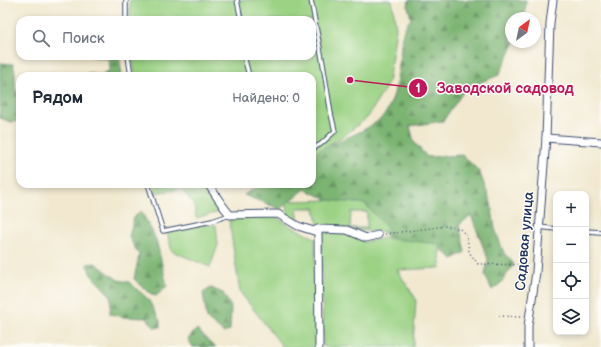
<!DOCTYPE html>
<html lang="ru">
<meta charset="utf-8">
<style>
:root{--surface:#fff;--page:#f6f6f7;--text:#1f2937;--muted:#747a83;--line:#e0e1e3}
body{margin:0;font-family:"Balsamiq Sans",sans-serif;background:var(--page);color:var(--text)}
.controls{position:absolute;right:12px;bottom:12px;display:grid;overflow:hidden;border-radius:8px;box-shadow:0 2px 6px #0003}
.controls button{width:36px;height:36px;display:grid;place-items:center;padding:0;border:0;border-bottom:1px solid var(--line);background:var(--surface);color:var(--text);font:20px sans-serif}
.compass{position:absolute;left:505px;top:12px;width:36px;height:36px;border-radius:50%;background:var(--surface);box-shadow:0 2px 6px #0003;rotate:33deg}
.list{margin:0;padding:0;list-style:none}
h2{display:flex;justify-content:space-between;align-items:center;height:52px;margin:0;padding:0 16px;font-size:17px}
h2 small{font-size:13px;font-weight:400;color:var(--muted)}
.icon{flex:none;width:22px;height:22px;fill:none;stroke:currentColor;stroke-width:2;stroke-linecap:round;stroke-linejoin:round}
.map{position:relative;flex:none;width:601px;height:347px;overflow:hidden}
.search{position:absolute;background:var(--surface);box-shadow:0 2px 6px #0003;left:16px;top:16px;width:300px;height:44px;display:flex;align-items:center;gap:10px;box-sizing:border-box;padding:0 14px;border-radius:12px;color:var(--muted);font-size:15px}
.panel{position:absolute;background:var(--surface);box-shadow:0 2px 6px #0003;left:16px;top:72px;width:300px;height:116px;border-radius:12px}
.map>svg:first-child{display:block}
.forest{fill:url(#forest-firs);stroke:#4c7268}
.green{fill:#9bd284;stroke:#5b8071;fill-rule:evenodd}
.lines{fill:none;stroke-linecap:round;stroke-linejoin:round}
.service-casing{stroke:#3b4b6f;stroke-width:5.5}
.minor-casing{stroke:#3b4b6f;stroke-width:9}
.path{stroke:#3b4b6f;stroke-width:1.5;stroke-dasharray:1 3;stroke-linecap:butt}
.service{stroke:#fff;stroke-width:3.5}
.minor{stroke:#fff;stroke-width:7}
.labels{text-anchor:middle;stroke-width:3;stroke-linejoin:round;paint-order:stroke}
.street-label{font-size:14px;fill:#1b2f5e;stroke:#fdfcf7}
.leader{fill:none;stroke:#c2185b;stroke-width:1.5}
.callout-dot{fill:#c2185b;stroke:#fdfcf7;stroke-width:1.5}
.mark-label{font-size:12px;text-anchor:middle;font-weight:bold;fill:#fff}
.callout-label{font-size:15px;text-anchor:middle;font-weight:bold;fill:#c2185b;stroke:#fdfcf7;stroke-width:3;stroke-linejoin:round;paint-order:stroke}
</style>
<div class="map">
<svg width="601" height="347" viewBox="0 0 601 347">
<defs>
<pattern id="forest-firs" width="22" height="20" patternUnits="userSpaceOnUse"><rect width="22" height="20" fill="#7cb472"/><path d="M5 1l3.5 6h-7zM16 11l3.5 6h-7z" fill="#659361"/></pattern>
</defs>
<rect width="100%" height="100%" fill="#fdfcf7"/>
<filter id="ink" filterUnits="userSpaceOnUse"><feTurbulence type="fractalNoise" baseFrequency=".025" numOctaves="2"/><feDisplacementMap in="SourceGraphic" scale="8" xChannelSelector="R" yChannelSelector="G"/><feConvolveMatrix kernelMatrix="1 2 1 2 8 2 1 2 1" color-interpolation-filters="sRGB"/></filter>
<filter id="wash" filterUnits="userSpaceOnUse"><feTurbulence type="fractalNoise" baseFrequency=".012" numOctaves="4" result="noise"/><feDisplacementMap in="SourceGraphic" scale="16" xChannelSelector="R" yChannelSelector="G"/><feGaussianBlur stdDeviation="0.9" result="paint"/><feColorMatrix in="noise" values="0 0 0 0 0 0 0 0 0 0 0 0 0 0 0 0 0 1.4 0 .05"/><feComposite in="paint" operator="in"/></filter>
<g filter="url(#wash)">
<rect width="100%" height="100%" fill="#f1e8cf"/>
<g class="forest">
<path d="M409 0H526L525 18H511V42H515L499 75 466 88 443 121 410 126 414 142 427 157 462 155 479 171 491 203 495 229 504 253 514 264 501 283 492 290 485 275 488 259 471 215 459 225 465 252 453 259 434 243 410 246 389 241 367 205 343 209 326 199 305 189 280 209 244 195 262 184H312V151C331 144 373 130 385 114 396 98 398 74 400 56 402 40 400 31 411 19L408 6Z"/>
<path d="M89 56H119L122 76H88L87 74H93L101 75 110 70 109 59Z"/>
<path d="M0 63 13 64 15 72V88L20 98V121L11 122 0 118Z"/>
<path d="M141 211 153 233 157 243 167 286 156 296 148 292 134 279 139 255 129 237 134 217Z"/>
<path d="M95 263 118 280 129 282 148 299 160 321V327L155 328 147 318 124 317 110 314 111 296 91 275 87 264Z"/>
<path d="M211 288 223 293 231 307 230 330 224 333 207 319 203 293Z"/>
<path d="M197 329 211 344 216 347H193L188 339Z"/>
</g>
<g class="green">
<path d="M130 0H392L396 28 388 83 368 117 345 135 312 155V76H135L132 56H312V20H130Z"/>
<path d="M153 184H203L223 211 196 218 194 204 181 189 154 193Z"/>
<path d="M328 200 365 204 389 230 376 232 318 225 315 208H297L299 224 288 216 287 201ZM351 212H367V228H350Z"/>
<path d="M246 215H273L290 226 315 238 318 347H283L240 292 229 220Z"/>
<path d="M198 225H216L218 245 210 267 172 251 167 232Z"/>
<path d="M321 232 354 234 365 242 383 238 440 244V268L397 270 416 299 413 347H323Z"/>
</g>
</g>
<g filter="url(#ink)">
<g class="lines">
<g class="service-casing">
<g id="service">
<path d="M126 0V20"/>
<path d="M237 0 241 20"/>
<path d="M311 0 323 64 331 114 335 131 321 144 312 149"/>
<path d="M128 56 131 76"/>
<path d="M244 56 249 76"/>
<path d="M148 184 163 231 212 221 230 215"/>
<path d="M539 227 556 229"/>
<path d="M586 231 601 232"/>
</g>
</g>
<g class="minor-casing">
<g id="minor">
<path d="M546 138 601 142"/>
<path d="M208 184 223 206 230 215 278 214 298 226 314 231 318 229 347 230 366 238 378 235"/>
<path d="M318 229 319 347"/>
<path d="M528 347V326L536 272 546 138 550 23 553 0"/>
</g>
</g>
<g class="path">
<path d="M385 234 446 226 460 229 467 236 469 252 478 264 529 265"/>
<path d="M499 316 521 317"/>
</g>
<use href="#service" class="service"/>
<use href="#minor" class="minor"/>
</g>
</g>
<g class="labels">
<g class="street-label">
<text transform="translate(524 241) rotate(-85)" y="5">Садовая улица</text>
</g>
</g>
<path class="leader" d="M350 80L418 88"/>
<g class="callout-dot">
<circle cx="350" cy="80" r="4"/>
<circle cx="418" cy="88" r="10"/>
</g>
<g class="mark-label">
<text x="418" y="92">1</text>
</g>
<g class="callout-label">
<text x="505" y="93">Заводской садовод</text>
</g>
</svg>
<div class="controls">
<button>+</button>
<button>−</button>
<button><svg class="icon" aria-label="locate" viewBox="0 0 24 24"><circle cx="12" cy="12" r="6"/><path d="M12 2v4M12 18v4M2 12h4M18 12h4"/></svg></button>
<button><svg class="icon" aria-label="layers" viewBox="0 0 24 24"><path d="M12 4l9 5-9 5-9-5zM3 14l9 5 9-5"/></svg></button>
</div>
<svg class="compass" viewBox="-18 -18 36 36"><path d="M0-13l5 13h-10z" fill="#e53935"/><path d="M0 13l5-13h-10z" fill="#747a83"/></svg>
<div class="search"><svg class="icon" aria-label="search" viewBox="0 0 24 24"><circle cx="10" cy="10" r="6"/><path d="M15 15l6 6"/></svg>Поиск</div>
<section class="panel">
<h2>Рядом<small>Найдено: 0</small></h2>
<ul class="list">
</ul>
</section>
</div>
